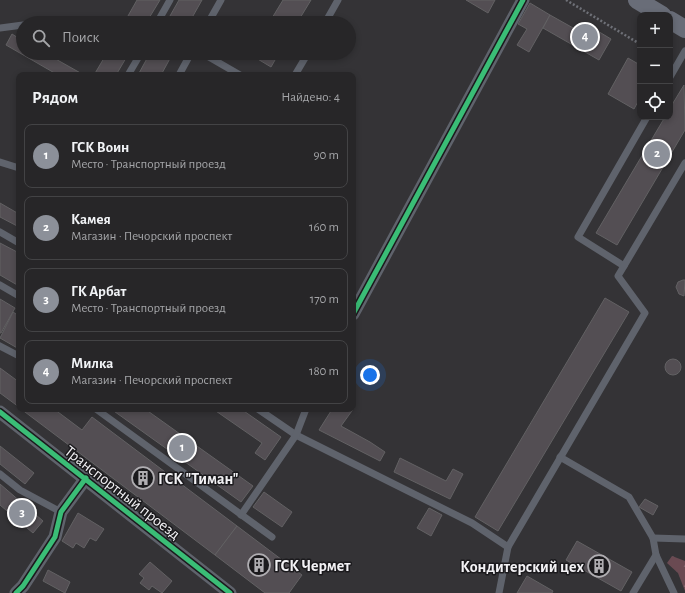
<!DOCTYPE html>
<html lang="ru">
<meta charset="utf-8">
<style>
:root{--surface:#272628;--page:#333234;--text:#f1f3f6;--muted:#a4a5a8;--line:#434345;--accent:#8c9099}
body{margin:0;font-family:"Alegreya Sans",sans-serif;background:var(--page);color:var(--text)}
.controls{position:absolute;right:12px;top:12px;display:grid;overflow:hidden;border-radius:8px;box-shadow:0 2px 6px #0003}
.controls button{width:36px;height:36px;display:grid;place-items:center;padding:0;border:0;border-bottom:1px solid var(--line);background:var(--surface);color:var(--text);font:20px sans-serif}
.you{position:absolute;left:370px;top:375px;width:14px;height:14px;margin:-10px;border:3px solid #fff;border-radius:50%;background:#1a73e8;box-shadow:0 0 0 6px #1a73e833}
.badge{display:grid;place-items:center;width:26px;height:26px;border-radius:50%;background:var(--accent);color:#fff;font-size:13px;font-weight:700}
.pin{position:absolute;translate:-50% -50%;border:2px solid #fff;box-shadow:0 1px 4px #0006}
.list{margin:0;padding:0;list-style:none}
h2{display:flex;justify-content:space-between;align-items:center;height:52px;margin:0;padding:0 16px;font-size:17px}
h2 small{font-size:13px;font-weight:400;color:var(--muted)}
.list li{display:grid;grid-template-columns:26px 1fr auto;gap:12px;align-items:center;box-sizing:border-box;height:64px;margin:0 8px 8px;padding:0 8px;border:1px solid var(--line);border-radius:8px}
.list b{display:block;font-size:15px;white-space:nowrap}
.list p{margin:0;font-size:13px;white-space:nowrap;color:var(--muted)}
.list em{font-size:13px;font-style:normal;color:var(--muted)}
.icon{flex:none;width:22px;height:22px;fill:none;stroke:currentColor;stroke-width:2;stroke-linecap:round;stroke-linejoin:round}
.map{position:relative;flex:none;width:685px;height:593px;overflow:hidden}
.search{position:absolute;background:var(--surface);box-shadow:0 2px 6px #0003;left:16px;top:16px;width:340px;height:44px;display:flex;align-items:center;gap:10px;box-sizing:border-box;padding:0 14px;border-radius:22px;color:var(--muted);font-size:15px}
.panel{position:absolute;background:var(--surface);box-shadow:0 2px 6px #0003;left:16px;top:72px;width:340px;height:340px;border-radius:8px}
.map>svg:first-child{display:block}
.forest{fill:url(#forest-firs)}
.building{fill:#534e53;stroke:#626163}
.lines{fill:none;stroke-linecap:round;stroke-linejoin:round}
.path{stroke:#6e7077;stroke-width:2.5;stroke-dasharray:2 2;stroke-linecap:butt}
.service{stroke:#5f636c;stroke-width:7}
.minor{stroke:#5f636c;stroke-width:13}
.secondary{stroke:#696d78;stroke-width:18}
.cycleway-casing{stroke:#1b1a1d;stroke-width:8}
.cycleway{stroke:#3abd76;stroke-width:5}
.labels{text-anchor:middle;stroke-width:3;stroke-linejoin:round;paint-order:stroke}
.poi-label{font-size:16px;font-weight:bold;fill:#f2f1f4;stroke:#1b1a1d;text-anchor:start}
.street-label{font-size:16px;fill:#f2f1f4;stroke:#1b1a1d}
</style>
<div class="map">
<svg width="685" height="593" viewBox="0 0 685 593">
<defs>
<pattern id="forest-firs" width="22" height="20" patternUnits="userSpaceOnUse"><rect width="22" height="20" fill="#6a4a52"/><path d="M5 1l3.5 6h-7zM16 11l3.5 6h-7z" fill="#80656c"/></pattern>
</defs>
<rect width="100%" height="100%" fill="#343336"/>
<path class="forest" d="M672 556 685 561V591L678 573 667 563Z"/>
<g class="building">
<path d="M137 0H160L146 23H124Z"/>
<path d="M179 0H202L189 23H166Z"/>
<path d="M283 0H311L297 23H269Z"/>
<path d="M466 0H495L488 13Z"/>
<path d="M530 3 550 15 529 52 517 45 527 29 518 24Z"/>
<path d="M550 15 591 38 596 30 611 39 599 60 543 28Z"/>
<path d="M12 34 23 41V53H45L84 75H58L6 45Z"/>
<path d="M107 53H129L116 75H94Z"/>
<path d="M150 53H173L161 75H138Z"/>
<path d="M252 53H279L271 67 251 55Z"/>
<path d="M628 58 640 65V98L634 109 608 94Z"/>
<path d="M684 85 685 130 617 245 596 233 665 117H670V108Z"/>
<path d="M0 203 19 214V227L0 217Z"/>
<path d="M0 243 19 253V286L0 275Z"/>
<path d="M683 280H685L684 296 679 294 676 287 678 282Z"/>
<path d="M605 298 629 312 498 531 475 517Z"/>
<path d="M0 299 15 308 1 333H0Z"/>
<path d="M13 312 19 316V349L0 338Z"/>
<circle cx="673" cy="367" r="8"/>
<path d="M0 368 19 382V407L0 393Z"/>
<path d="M353 408H354L341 426 370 442 385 452 380 461 319 430 331 411 329 409Z"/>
<path d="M21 409H54L82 430 92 417 237 526 215 555Z"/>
<path d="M111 409H145L253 486 241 502Z"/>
<path d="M213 409H241L281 437 265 460 255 453 262 443Z"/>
<path d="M0 446 34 473 25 484 0 464Z"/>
<path d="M400 458 446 481 453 469 463 474 450 499 394 472Z"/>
<path d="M0 484 43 521 33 533 0 505Z"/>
<path d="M264 492 292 512 282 527 253 507Z"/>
<path d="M645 499 658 506 653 515 639 507Z"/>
<path d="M429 508 442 515 431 536 417 528Z"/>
<path d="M78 513 104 529 96 541 90 538 84 548 76 543 73 548 62 541Z"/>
<path d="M237 526 302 575 289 593H265L215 555Z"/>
<path d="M577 541 632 572 621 591 566 560Z"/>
<path d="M150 562 172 581 162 593 152 586 149 590 140 583 144 578 139 574Z"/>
<path d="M48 570 70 582 65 593 43 581Z"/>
<path d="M527 576 553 591 552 593H517Z"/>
</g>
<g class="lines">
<path class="path" d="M566 0 640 44"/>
<g class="service">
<path d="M157 23 170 0"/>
<path d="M208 23 221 0"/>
<path d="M325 23 338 0"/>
<path d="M0 28 23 25"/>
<path d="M79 53 81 54"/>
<path d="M202 53 240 75"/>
<path d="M128 75 141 53"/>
<path d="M179 75 191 53"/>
<path d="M295 75 308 53"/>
<path d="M670 77 685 51"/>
<path d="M0 162 19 168"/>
<path d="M0 232 19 243"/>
<path d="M624 266 578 237 647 117"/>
<path d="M0 285 19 296"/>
<path d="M0 346 19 356"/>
<path d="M96 409 272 537"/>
<path d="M258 409 296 435 472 523 508 547 499 593"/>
<path d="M560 457 629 497 653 538 656 555 674 593"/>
<path d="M0 474 20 490 61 512"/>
<path d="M241 515 296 435 306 409"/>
<path d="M653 538 685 539"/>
<path d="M508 547 645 313 618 276 685 163"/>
<path d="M633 593 656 555"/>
</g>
<g class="minor">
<path d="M353 314 523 0"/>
<path d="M0 412 230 593"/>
<path d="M16 593 23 586 55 537 61 512 86 478"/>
</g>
<g class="secondary">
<path d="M637 0 662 15"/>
<path d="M670 20 685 29"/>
</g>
<g class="cycleway-casing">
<g id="cycleway">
<path d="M353 314 523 0"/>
<path d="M0 412 230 593"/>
<path d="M16 593 23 586 55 537 61 512 86 478"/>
</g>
</g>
<use href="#cycleway" class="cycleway"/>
</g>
<defs>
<g id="building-ring" transform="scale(1.15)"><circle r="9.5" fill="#1b1a1d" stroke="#b0aeb2" stroke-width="1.5"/><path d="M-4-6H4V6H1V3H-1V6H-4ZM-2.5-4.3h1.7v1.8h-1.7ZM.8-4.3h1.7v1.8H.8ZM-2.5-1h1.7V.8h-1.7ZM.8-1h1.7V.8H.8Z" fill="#b0aeb2"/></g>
</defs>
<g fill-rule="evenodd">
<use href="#building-ring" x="143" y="478"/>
<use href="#building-ring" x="259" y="565"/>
<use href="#building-ring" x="599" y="566"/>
</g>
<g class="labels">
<g class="poi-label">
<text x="158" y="484">ГСК "Тиман"</text>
<text x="274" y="571">ГСК Чермет</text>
<text x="584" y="572" text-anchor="end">Кондитерский цех</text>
</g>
<g class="street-label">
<text transform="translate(123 492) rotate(38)" y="6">Транспортный проезд</text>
</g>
</g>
</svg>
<div class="controls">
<button>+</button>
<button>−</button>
<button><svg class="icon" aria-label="locate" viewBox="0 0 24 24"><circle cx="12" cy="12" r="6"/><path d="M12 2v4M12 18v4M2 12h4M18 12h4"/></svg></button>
</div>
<div class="you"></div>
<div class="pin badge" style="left:182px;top:448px">1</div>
<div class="pin badge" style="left:657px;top:154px">2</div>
<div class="pin badge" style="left:22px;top:513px">3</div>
<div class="pin badge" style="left:585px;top:37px">4</div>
<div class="search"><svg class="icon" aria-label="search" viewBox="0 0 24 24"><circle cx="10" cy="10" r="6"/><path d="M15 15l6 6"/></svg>Поиск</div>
<section class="panel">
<h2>Рядом<small>Найдено: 4</small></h2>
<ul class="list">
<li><span class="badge">1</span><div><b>ГСК Воин</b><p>Место · Транспортный проезд</p></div><em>90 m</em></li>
<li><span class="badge">2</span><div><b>Камея</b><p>Магазин · Печорский проспект</p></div><em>160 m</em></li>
<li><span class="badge">3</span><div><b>ГК Арбат</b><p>Место · Транспортный проезд</p></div><em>170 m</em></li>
<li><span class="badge">4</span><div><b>Милка</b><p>Магазин · Печорский проспект</p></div><em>180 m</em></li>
</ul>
</section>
</div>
